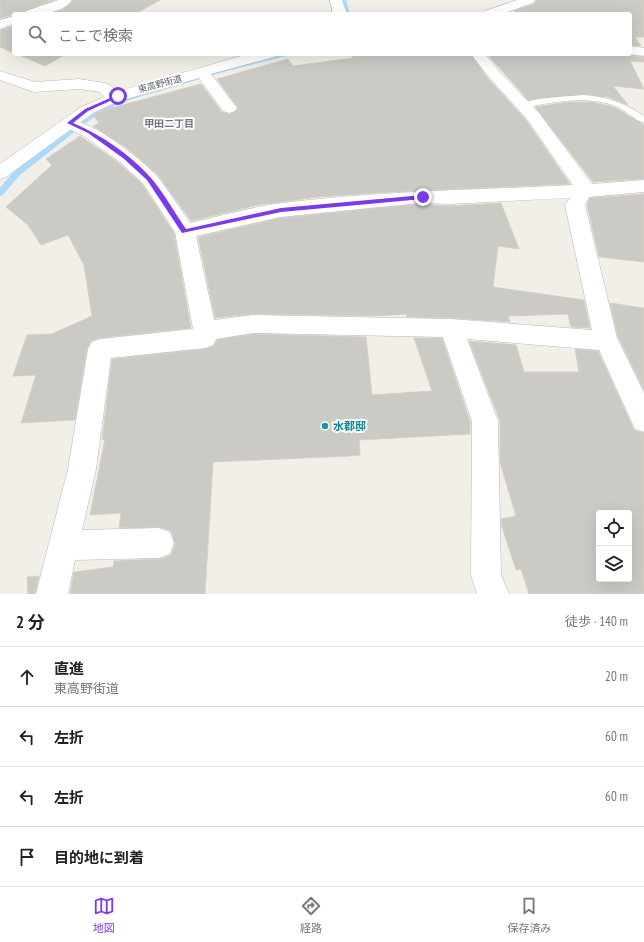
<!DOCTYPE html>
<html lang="ja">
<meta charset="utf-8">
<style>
:root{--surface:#fff;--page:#f2f2f2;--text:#222;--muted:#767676;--line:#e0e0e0;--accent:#7c3aed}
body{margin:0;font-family:"PT Sans Narrow","Noto Sans JP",sans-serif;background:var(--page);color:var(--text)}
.controls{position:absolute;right:12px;bottom:12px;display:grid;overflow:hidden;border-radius:4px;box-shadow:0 4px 16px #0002}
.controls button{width:36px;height:36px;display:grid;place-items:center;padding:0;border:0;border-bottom:1px solid var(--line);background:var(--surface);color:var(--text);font:20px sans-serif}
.stop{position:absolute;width:12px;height:12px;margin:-9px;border:3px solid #7c3aed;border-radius:50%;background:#fff}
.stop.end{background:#7c3aed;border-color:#fff;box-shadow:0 1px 4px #0008}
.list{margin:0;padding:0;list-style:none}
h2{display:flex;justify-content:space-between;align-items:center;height:52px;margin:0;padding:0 16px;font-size:17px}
h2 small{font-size:13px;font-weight:400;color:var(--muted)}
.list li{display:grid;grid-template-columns:26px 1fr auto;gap:12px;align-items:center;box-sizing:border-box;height:60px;padding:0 16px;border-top:1px solid var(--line)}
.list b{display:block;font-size:15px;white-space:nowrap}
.list p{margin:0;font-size:13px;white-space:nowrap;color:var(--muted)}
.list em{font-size:13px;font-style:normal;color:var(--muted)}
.icon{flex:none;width:22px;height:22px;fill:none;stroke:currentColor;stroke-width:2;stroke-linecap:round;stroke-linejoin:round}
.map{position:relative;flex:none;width:644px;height:594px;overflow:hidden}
.search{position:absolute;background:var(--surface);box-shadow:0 4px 16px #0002;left:12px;right:12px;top:12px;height:44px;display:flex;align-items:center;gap:10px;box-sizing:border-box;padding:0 14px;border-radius:4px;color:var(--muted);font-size:15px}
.sheet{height:292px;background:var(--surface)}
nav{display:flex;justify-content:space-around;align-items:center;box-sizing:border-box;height:56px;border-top:1px solid var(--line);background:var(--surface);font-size:11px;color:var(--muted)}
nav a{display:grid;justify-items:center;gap:2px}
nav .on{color:var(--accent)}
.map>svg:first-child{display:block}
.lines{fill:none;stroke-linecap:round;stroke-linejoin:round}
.stream{fill:#aadaff;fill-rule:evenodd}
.building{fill:#cccac5;stroke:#d6d1c6;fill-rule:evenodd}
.service-casing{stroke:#b5b8bc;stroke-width:1}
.minor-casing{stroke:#b5b8bc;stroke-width:1}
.tertiary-casing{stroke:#b5b8bc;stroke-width:1}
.service{fill:#fff;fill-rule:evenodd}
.minor{fill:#fff;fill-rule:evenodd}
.tertiary{fill:#fff;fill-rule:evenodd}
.route{fill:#7c3aed}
.culture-dot{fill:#0f9aa8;stroke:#fff;stroke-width:1.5}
.labels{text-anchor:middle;stroke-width:4;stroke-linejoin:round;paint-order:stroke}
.far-street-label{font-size:9px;fill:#5f6368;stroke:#fff}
.far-neighbourhood-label{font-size:10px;font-weight:bold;fill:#70757a;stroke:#fff}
.culture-label{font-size:11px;font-weight:bold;fill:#0d838f;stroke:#fff;text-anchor:start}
</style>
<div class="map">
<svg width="644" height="594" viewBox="0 0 644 594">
<rect width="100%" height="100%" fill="#f1efe8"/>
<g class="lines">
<g class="stream">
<path d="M340 0H346L350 14H344Z"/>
<path d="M284 54H294L227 71 129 100 105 110 87 122 20 175 3 195 0 196V188L14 171 101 108 125 98 223 69Z"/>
</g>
</g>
<g class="building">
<path d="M0 0H54L26 10 23 14H14L0 18Z"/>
<path d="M73 0H160L135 14H49L64 9Z"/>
<path d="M536 0H644V37H635L641 46 630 45V14H517L514 11 534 4Z"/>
<path d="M14 26V53L0 47V30Z"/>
<path d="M17 54H66L45 66Z"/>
<path d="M351 54H470L487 77 526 120 570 184 391 192 318 197 258 205 191 221 157 174 127 148 93 126 99 123 93 115 104 110 201 84 222 112 229 114 235 112 238 108 217 79 288 59 293 66 353 58Z"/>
<path d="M487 54H628L629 55 644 57V62L630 61 644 89 613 86 628 105 608 97 583 94 528 100Z"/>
<path d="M569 102H592L614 107 643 124 644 126V179L593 182 535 107Z"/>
<path d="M80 136 118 162 142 184 174 233 191 328 100 338 91 341 87 349 75 420 21 423 36 375 13 376 27 335 52 334 92 316 84 265 68 235 41 245 28 225 6 207 52 165 46 159Z"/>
<path d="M644 194V262L599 257 587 205 590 198Z"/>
<path d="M501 203 519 249 498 246 493 287 584 300 590 328 571 327 568 314 508 316 510 322 451 318 407 317 406 314 376 316 253 314 215 318 198 237 281 218 420 204 449 206Z"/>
<path d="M610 303 644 308V390L618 337Z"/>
<path d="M253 334 366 337 372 395 432 391 414 338H442L470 421V434L359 440 360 455 349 456 213 462 205 594H70L74 572 113 567 114 561 160 559 171 555 175 544 171 531 160 527 119 528 121 513 90 515 105 439 102 440 112 359 205 349 214 346 217 340Z"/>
<path d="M469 341 516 345 524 372H579L575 349 598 351 634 430 644 433V594H529L521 569 516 570 502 527 501 519 516 516 500 462V421ZM599 513H629V579H599Z"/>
<path d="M39 576 35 594H28L27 577Z"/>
</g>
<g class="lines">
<g class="service-casing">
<path id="service" d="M583 95C606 96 625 103 644 116V123C634 120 625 110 615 106 586 95 552 102 523 108L519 105C527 98 571 96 583 95Z"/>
</g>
<g class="minor-casing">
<g id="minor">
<path d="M59 0H72C63 14 39 14 24 14L26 11Z"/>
<path d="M330 0H342L347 14H333Z"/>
<path d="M14 16V24L0 29V20Z"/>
<path d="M630 46 644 48V56L629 54Z"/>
<path d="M248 54H276L274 57 211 74 237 108 235 111 229 113 223 111 199 78 113 103 107 101 100 92 79 89 34 92 0 80V71L35 82 79 79 105 83 110 85 116 92Z"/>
<path d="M471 54H485L498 70 539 113 592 184 644 180V192L589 197 585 205 617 338 644 393V432L635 429 599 350 467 339 498 421 501 575 509 594H477L471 575 472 421 443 337 253 333 216 339 213 345 205 348 111 358 96 469 82 530 159 528 170 532 174 543 170 554 159 558 75 560 68 594H36L68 469 88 349 92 342 100 339 193 329 175 232 143 183 119 161 84 136 63 126 61 123 63 120C85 114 141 159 156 175 168 190 179 207 190 223 220 216 251 207 282 203 379 191 476 190 573 185L527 119 488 76ZM570 198 565 205 592 330 451 319 253 315 214 320 196 236 281 217 420 203 449 204Z"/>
</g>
</g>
<g class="tertiary-casing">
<g id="tertiary">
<path d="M517 0H535L533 3 502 14H483L485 11Z"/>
<path d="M113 93 119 95 121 98 119 101 93 113 6 177 0 179V164L81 107Z"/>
</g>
</g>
<use href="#service" class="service"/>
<use href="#minor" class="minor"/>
<use href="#tertiary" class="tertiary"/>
</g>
<path class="route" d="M117 95 121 96 88 111 73 123C101 135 130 154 151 178 164 193 174 212 186 229L281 208 423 195 426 197 423 199 281 212 182 233 147 180 123 158 88 133 67 123 85 109Z"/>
<circle class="culture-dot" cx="325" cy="426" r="4"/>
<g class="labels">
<g class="far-street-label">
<text transform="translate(160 84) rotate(-15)" y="3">東高野街道</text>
</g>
<g class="far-neighbourhood-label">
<text x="169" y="127">甲田二丁目</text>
</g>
<g class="culture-label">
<text x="333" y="430">水郡邸</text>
</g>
</g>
</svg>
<div class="controls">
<button><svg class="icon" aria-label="locate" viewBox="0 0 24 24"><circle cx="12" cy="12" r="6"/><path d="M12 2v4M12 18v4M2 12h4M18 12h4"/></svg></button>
<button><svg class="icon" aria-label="layers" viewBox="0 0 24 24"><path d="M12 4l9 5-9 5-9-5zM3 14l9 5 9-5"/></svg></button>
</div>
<div class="stop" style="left:118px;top:96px"></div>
<div class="stop end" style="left:423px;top:197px"></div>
<div class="search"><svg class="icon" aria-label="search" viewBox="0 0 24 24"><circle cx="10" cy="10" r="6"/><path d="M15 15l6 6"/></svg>ここで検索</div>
</div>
<section class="sheet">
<h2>2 分<small>徒歩 · 140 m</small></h2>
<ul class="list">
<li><svg class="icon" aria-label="ahead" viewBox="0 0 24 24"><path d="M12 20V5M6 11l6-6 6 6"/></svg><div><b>直進</b><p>東高野街道</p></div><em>20 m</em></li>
<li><svg class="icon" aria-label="left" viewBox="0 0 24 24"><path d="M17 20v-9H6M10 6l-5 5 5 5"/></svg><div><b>左折</b></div><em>60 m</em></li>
<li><svg class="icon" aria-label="left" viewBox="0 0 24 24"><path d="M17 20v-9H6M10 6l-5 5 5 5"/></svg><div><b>左折</b></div><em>60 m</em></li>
<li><svg class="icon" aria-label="arrive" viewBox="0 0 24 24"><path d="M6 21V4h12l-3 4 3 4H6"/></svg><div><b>目的地に到着</b></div></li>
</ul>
</section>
<nav>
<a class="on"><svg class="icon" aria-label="map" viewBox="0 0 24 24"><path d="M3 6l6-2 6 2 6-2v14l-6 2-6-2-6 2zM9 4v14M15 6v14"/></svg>地図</a>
<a><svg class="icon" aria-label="directions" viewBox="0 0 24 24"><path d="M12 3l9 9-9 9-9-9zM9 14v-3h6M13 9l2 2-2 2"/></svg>経路</a>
<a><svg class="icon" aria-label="saved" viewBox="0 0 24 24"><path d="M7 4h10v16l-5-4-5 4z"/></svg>保存済み</a>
</nav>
